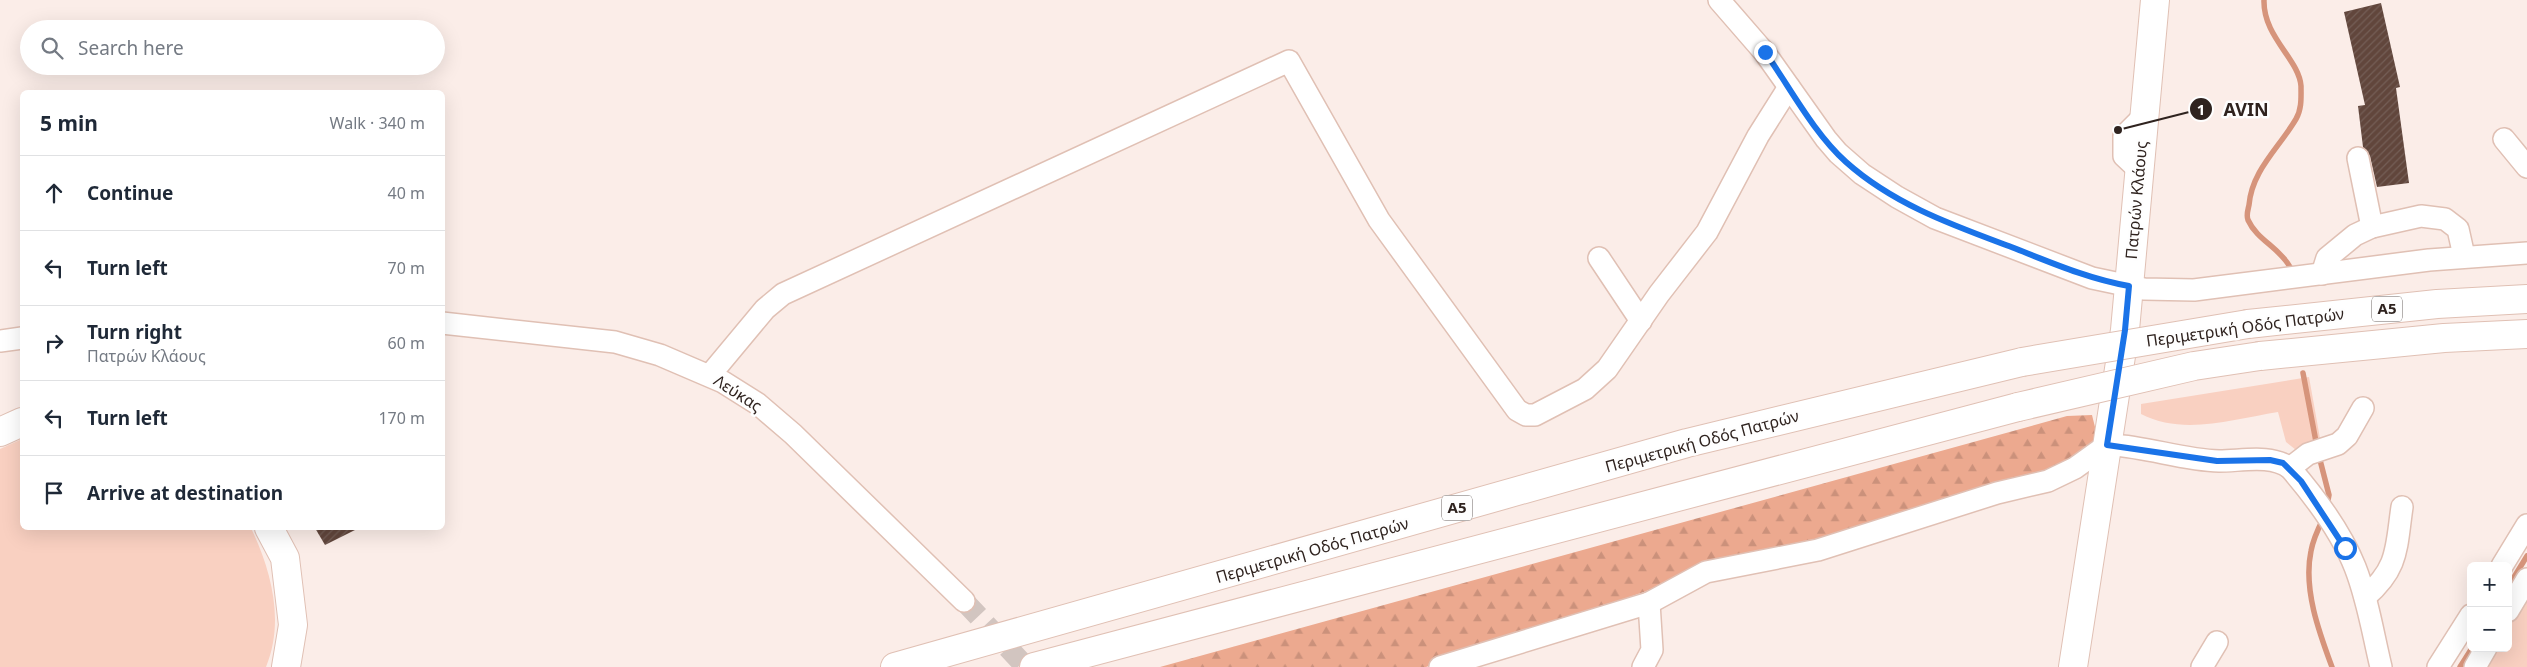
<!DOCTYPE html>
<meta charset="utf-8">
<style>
:root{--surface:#fff;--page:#f6f6f7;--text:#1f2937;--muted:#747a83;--line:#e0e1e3}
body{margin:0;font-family:"Noto Sans",sans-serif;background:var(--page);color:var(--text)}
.controls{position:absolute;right:15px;bottom:15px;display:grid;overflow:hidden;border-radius:8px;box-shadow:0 5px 20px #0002}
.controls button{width:45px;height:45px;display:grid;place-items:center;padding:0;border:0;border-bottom:1px solid var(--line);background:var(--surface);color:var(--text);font:25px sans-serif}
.stop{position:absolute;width:15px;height:15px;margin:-11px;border:4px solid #1a73e8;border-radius:50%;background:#fff}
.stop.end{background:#1a73e8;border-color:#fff;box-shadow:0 1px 5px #0008}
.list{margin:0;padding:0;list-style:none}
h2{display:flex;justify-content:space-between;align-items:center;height:65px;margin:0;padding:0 20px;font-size:21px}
h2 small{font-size:16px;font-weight:400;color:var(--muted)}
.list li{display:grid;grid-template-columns:32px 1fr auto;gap:15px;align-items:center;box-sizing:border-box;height:75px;padding:0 20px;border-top:1px solid var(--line)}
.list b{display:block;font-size:19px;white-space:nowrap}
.list p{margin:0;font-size:16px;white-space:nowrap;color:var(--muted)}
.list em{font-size:16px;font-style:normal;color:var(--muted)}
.icon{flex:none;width:28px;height:28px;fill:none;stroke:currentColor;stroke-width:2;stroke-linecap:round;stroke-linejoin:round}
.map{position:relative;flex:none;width:2527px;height:667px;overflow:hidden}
.search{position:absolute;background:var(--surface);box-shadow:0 5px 20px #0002;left:20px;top:20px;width:425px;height:55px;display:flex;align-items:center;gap:12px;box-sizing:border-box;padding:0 18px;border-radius:28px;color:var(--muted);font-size:19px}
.panel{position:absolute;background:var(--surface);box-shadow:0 5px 20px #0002;left:20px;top:90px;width:425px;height:440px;border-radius:8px}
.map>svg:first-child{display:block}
.green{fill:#f9d0c1}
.forest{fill:url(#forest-firs)}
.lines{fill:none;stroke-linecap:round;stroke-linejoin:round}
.stream{stroke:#d6947b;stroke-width:5.5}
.building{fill:url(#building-hatch)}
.minor-tunnel{stroke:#d2c5c0;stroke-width:21;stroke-dasharray:21 11;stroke-linecap:butt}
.minor-casing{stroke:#e0c0b4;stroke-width:24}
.major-casing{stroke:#e0c0b4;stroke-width:30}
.highway-casing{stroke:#e0c0b4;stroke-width:30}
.minor{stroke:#fff;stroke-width:21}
.major{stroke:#fff;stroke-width:28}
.highway{stroke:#fff;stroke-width:28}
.highway-bridge-casing{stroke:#e0c0b4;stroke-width:30;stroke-linecap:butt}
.highway-bridge{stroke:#fff;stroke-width:28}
.route{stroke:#1a73e8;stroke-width:6}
.labels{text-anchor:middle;stroke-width:5;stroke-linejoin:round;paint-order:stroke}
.shield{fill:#fefefe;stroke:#6d6562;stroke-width:1}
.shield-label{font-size:15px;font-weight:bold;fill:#2f231f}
.street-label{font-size:16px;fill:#2f231f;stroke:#fefefe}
.leader{fill:none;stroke:#2f231f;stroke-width:2}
.callout-dot{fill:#2f231f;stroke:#fefefe;stroke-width:2}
.mark-label{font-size:15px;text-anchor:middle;font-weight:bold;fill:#fff}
.callout-label{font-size:18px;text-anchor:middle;font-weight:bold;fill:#2f231f;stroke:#fefefe;stroke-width:5;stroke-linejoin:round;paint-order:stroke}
</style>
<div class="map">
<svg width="2527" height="667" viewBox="0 0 2527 667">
<defs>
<pattern id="forest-firs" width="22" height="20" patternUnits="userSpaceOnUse" patternTransform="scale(1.25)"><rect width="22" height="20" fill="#eca98f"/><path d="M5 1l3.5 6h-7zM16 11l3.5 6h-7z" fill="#cb917b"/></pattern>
<pattern id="building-hatch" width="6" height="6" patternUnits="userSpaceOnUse" patternTransform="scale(1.25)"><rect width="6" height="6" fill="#61463c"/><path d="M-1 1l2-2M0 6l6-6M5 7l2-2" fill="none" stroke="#745e56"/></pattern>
</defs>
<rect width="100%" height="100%" fill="#fbede8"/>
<g class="green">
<path d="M2309 377 2321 444 2296 450 2286 442 2278 412C2234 419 2183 436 2141 414V404Z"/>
<path d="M22 439V528H251C271 570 285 621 266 667H0V449Z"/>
<path d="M2527 595V667H2486L2496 648H2508V628Z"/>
</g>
<path class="forest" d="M2092 415 2095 427 2094 448 2050 472 1832 539 1727 559 1644 592 1426 667H1160L2067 416Z"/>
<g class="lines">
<g class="stream">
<path d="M2264 0C2263 37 2299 59 2301 86 2301 97 2302 109 2296 119 2279 148 2252 170 2249 205 2248 210 2246 215 2248 220 2257 240 2280 248 2290 267"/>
<path d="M2303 373 2317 447"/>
<path d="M2319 456 2329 495 2327 505"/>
<path d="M2323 519C2318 529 2313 540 2311 551 2303 589 2319 632 2332 667"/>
<path d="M2508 587 2527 556"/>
<path d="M2460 667 2472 648"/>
</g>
</g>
<g class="building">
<path d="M2381 3 2400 87 2396 88 2409 183 2377 187 2370 156 2363 147 2358 106 2365 105 2344 12Z"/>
<path d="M315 528H359L325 545Z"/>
</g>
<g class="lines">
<path class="minor-tunnel" d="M964 601 1026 667"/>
<g class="minor-casing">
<g id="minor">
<path d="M1719 0 1765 53 1826 139 1838 153 1862 174 1897 197 1935 218 2092 278 2144 289 2194 290 2429 260 2527 253"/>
<path d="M2504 139 2527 167"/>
<path d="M2358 158 2372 227"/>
<path d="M2139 170 2124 156V136L2144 116"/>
<path d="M1599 258 1641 321"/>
<path d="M2322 274 2327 258 2355 235 2372 227 2421 216 2445 219 2458 229 2464 256"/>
<path d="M442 323 615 342 660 355 723 382 758 404 793 434 964 601"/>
<path d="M0 341 22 338"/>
<path d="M710 375 765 309 783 294 1289 61 1379 220 1517 410 1526 415H1535L1585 389 1607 369 1659 294 1707 232 1758 136 1789 87"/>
<path d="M2290 468 2308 454 2338 444 2347 436 2363 408"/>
<path d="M2502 566 2527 525"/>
<path d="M2365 597C2399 568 2396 548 2402 507"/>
<path d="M2508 611 2527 579"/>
<path d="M1440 667 1649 603 1706 572 1818 550 1997 493 2048 481 2075 468 2107 445H2112C2148 447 2183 460 2219 461 2242 461 2271 454 2290 468 2315 497 2341 532 2355 567 2368 600 2373 634 2381 667"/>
<path d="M1643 667 1652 650 1649 603"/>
<path d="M2202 667 2217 642"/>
<path d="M2438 667 2471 615"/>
<path d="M2475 667 2486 648"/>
</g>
</g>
<g class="major-casing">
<path id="major" d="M2073 667 2125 330 2155 0"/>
</g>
<g class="highway-casing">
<g id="highway">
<path d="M2248 324 2437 304 2527 299"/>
<path d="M2260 356 2444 338 2527 334"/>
<path d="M0 432 22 422"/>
<path d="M269 528 285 558 293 625 286 667"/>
<path d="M895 667 1687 443 2022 362"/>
<path d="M1034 667 2018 407"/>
</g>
</g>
<use href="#minor" class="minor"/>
<use href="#major" class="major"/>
<use href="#highway" class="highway"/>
<g class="highway-bridge-casing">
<g id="highway-bridge">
<path d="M2022 362 2248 324"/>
<path d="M2018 407 2194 366 2260 356"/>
</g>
</g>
<use href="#highway-bridge" class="highway-bridge"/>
</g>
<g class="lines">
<path class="route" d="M1765 52C1791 89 1813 132 1846 162 1894 205 1955 226 2014 248 2052 263 2089 279 2129 286L2125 330 2107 445 2217 461 2270 460 2283 463 2301 481 2345 548"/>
</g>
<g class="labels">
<g class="shield">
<rect x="2372" y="296.5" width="30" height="25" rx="4"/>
<rect x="1442" y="495.5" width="30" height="25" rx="4"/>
</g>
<g class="shield-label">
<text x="2387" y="314">Α5</text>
<text x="1457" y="513">Α5</text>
</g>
<g class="street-label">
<text transform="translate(2136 200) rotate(-85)" y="6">Πατρών Κλάους</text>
<text transform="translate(2245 327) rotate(-8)" y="6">Περιμετρική Οδός Πατρών</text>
<text transform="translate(738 393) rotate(33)" y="6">Λεύκας</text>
<text transform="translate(1702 441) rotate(-15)" y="6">Περιμετρική Οδός Πατρών</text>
<text transform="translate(1312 550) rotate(-16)" y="6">Περιμετρική Οδός Πατρών</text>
</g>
</g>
<path class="leader" d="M2118 130L2201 109"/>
<g class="callout-dot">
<circle cx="2118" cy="130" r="5"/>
<circle cx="2201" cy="109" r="12"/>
</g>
<g class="mark-label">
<text x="2201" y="115">1</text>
</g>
<g class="callout-label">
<text x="2246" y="116">AVIN</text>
</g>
</svg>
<div class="controls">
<button>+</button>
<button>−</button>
</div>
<div class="stop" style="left:2345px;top:548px"></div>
<div class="stop end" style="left:1765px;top:52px"></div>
<div class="search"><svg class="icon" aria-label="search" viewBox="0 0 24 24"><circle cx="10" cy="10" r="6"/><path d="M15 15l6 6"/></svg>Search here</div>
<section class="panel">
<h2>5 min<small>Walk · 340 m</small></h2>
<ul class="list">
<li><svg class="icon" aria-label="ahead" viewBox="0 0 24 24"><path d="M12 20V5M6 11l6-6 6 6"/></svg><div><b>Continue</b></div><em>40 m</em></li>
<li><svg class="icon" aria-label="left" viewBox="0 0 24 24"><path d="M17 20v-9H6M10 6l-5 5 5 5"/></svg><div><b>Turn left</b></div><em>70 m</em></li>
<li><svg class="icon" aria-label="right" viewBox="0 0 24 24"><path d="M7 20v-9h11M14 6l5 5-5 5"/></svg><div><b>Turn right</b><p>Πατρών Κλάους</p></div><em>60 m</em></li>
<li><svg class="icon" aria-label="left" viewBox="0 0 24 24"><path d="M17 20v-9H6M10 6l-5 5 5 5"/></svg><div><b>Turn left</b></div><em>170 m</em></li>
<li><svg class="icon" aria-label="arrive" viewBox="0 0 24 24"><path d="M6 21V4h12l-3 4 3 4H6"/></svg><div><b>Arrive at destination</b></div></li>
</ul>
</section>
</div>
